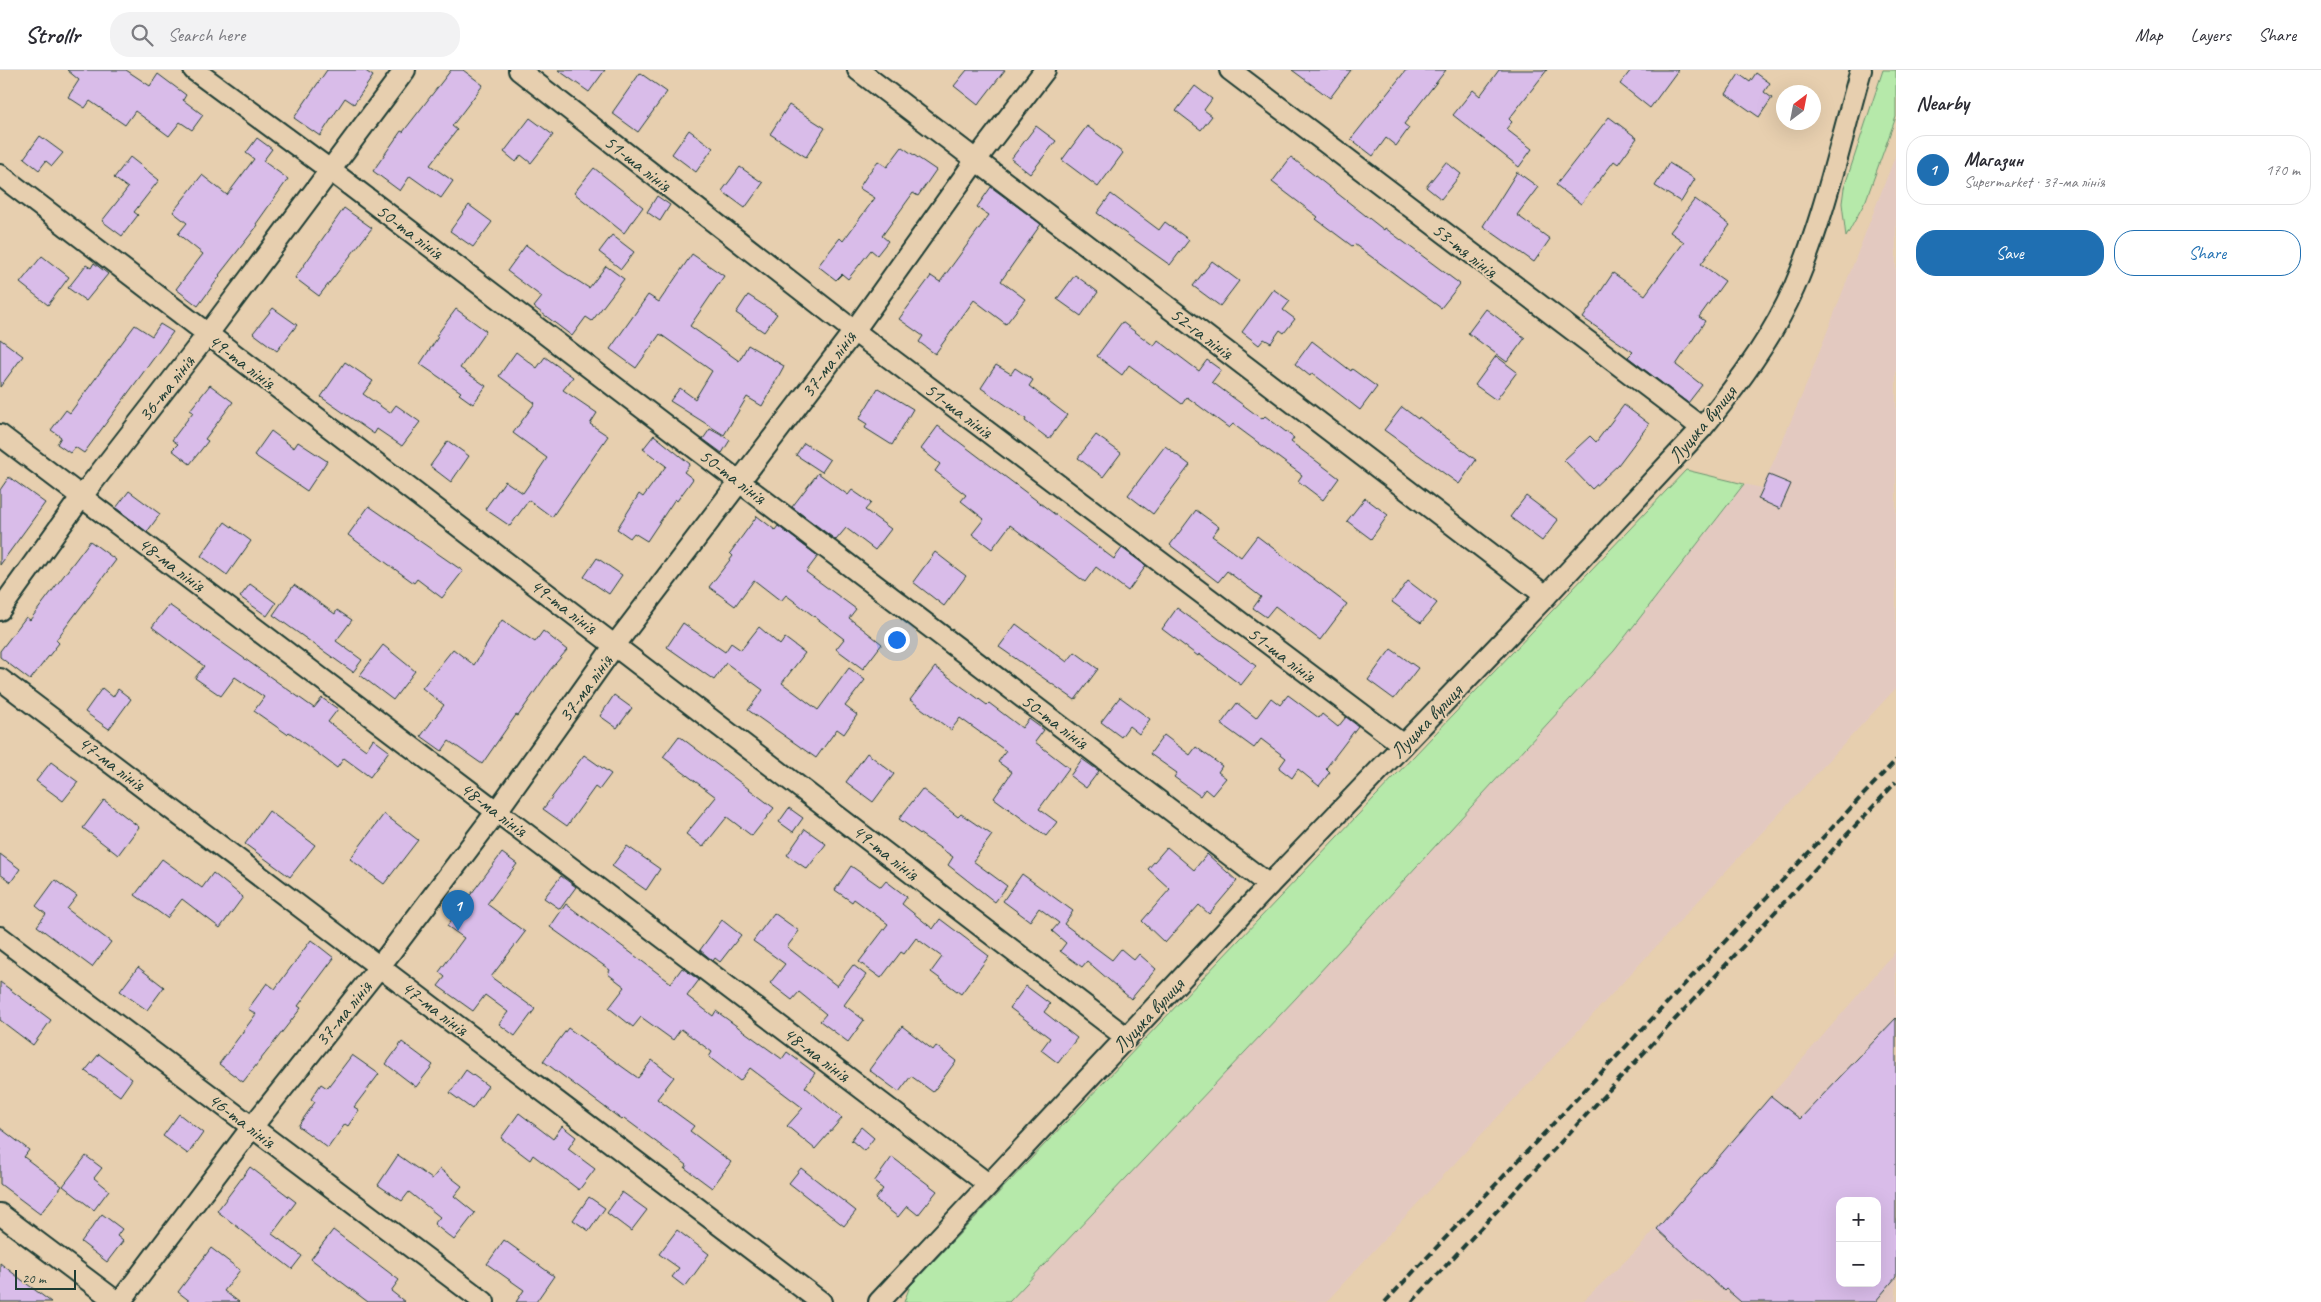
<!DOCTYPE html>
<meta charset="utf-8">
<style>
:root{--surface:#fff;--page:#f2f2f3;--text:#2b2b33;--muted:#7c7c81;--line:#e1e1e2;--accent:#1f6fb2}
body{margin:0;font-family:Caveat,sans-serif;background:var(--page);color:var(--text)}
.controls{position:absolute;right:15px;bottom:15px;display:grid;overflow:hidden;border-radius:10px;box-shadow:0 5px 20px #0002}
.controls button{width:45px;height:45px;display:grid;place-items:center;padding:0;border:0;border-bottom:1px solid var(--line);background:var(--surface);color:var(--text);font:25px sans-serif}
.compass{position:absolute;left:1776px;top:15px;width:45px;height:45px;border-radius:50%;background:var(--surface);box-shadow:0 5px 20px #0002;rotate:32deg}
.scale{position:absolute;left:15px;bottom:12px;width:61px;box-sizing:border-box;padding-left:5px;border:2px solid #1f3d34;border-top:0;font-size:14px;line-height:18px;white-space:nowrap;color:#1f3d34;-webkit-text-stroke:4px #e7cfaf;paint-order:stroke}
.you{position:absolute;left:896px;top:569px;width:18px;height:18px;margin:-12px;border:4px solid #fff;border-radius:50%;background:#1a73e8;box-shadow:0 0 0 8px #1a73e833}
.badge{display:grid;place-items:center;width:32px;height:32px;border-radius:50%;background:var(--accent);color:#fff;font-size:16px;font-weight:700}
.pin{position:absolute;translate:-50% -41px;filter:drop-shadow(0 1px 2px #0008)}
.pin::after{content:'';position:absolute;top:26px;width:18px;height:15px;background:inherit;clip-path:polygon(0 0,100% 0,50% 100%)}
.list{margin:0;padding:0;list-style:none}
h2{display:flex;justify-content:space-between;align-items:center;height:65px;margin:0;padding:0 20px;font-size:21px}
h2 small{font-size:16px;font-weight:400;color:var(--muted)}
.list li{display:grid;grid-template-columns:32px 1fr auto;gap:15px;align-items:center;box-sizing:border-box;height:70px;margin:0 10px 10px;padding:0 10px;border:1px solid var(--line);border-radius:20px}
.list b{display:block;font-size:19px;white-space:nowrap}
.list p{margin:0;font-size:16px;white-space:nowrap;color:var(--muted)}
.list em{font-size:16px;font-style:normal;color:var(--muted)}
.actions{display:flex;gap:10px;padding:15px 20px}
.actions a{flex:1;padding:11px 0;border:1px solid var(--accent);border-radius:20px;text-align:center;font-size:18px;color:var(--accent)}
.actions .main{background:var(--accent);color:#fff}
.icon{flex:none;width:28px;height:28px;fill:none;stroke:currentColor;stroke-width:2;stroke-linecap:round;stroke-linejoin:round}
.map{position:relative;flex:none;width:1896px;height:1232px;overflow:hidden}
header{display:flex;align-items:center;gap:30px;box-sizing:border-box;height:70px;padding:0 25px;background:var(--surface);border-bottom:1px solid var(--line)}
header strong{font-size:24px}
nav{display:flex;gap:28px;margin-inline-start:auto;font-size:18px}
.search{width:350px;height:45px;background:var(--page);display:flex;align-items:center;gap:12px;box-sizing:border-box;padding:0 18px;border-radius:20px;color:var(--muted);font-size:19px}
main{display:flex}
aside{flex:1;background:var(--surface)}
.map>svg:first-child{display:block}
.built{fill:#e3c9c0;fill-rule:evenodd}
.green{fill:#b6e9aa;stroke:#6a936f}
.building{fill:#d9bce9;stroke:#1f3d34;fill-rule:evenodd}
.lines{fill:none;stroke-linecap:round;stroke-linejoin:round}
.street-casing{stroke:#1f3d34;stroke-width:24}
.street{stroke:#e7cfaf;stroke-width:20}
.rail{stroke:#1f3d34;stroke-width:4;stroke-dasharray:8 4;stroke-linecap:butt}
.labels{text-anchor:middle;stroke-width:4;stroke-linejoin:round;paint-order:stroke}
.street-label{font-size:20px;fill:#1f3d34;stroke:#e7cfaf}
</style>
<header>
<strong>Strollr</strong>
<div class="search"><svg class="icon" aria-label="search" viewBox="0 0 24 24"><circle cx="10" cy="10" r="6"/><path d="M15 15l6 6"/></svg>Search here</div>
<nav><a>Map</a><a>Layers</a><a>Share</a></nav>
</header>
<main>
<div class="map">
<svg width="1896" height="1232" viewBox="0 0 1896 1232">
<rect width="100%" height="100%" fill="#e7cfaf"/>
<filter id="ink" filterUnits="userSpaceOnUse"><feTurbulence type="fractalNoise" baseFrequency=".02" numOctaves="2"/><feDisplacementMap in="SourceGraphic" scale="10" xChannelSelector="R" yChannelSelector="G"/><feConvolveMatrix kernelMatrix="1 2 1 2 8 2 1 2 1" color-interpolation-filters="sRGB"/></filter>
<g filter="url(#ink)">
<g class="built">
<path d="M1896 84V618L1326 1232H1009L1296 928 1614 581 1744 414 1762 418 1808 311Z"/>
<path d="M1896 881V1232H1582L1639 1178ZM1840 1131H1877V1213H1840Z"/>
</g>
<g class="green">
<path d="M1883 0H1896V47L1866 130 1846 167 1842 133 1844 118Z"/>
<path d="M1686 400 1744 414 1614 581 1296 928 1009 1232H904L910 1216Z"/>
</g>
<g class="building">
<path d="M67 0H126L150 16 158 4 186 25 183 30 203 45 192 60 180 52 169 66 135 41 125 55 90 31 85 38 68 27 79 10Z"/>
<path d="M327 0H364L373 6 354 34 345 28 320 66 294 48Z"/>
<path d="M451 0H463L483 15 452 56 457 60 430 95 453 111 441 128 410 106 400 121 373 101 401 61 403 62Z"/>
<path d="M558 0H605L589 22Z"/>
<path d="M967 0H1005L978 35 954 16Z"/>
<path d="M1292 0H1351L1330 28Z"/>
<path d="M1406 0H1446L1404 54 1409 58 1396 76 1386 68 1373 86 1351 69Z"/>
<path d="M1499 0H1547L1509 49 1512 52 1506 59 1532 79 1519 97 1453 45 1473 20 1480 26Z"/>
<path d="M1631 0H1678L1650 38 1620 14Z"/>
<path d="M640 3 667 22 638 62 612 43Z"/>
<path d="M1756 3 1770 13 1764 22 1772 28 1759 47 1726 24 1739 4 1750 12Z"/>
<path d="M1195 16 1212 29 1204 40 1212 46 1201 60 1176 41Z"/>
<path d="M789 35 825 58 806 87 770 64Z"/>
<path d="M1609 47 1637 68 1618 94 1614 91 1581 134 1556 115Z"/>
<path d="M530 48 553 65 531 93 521 85 516 92 504 82Z"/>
<path d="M1036 56 1056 71 1030 104 1011 89Z"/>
<path d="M1087 56 1123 83 1098 117 1062 90Z"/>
<path d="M689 60 713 78 696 102 672 84Z"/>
<path d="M40 66 63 83 52 96 46 91 39 100 24 88Z"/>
<path d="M257 68 272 79 263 91 288 109 256 154 258 155 219 205 220 206 198 236 176 219 203 184 178 164 187 153 173 142 202 105 227 125 254 89 246 83Z"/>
<path d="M902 77 936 100 918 126 913 123 882 166 888 171 877 185 871 180 848 209 842 204 836 210 818 196 840 168 843 171 875 128 859 118 868 104 878 91 887 97Z"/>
<path d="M130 87 159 110 134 142 138 145 122 166 102 151 128 118 114 108Z"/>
<path d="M1291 87 1384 160 1385 158 1460 214 1441 238 1354 174 1352 176 1316 149 1318 147 1272 112Z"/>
<path d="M1446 92 1461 104 1441 129 1426 117Z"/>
<path d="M1669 93 1695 109 1681 132 1655 116Z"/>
<path d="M740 97 763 113 745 138 722 121Z"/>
<path d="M594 98 643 137 624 163 574 123Z"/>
<path d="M1517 102 1538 117 1517 145 1550 169 1534 192 1483 156Z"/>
<path d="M991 117 1041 154 1001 211 1025 229 1006 254 974 230 935 284 919 272 923 266 899 249 931 206 940 212 989 145 977 137Z"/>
<path d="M1111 124 1159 160 1165 152 1189 170 1170 195 1097 143Z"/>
<path d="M657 126 670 135 660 151 647 142Z"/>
<path d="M1695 129 1730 155 1701 194 1725 211 1699 247 1705 251 1676 295 1702 315 1688 333 1628 287 1633 282 1583 248 1613 203 1645 225 1684 172 1670 162Z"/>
<path d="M469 135 492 152 473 177 450 161Z"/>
<path d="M344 138 372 158 319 226 295 208Z"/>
<path d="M612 165 634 182 621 199 599 182Z"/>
<path d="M526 175 562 201 589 218 606 196 624 209 592 251 586 247 572 266 534 237 542 227 507 201Z"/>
<path d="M692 184 724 206 690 256 739 291 748 275 784 296 762 336 747 327 724 365 670 331 680 318 695 329 712 301 660 264 636 298 610 279 648 225 659 232Z"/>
<path d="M42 186 69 207 48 235 20 213Z"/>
<path d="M1212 191 1239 211 1220 236 1193 216Z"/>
<path d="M94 193 108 204 86 231 68 218 86 195 91 198Z"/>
<path d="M1075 205 1098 222 1081 246 1057 229Z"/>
<path d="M1273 219 1290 231 1283 240 1295 249 1284 263 1280 260 1271 273 1264 269 1259 275 1242 262Z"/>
<path d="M748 225 777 244 764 262 736 243Z"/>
<path d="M273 238 297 255 277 281 253 263Z"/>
<path d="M456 239 486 261 460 298 486 316 473 334 459 324 461 322 420 294 438 267 436 266Z"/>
<path d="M1486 239 1525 268 1507 292 1468 263Z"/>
<path d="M1122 252 1154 276 1158 270 1199 301 1207 290 1221 300 1212 312 1262 349 1265 346 1294 368 1291 372 1339 408 1323 430 1298 411 1302 405 1233 354 1229 358 1187 327 1182 334 1129 295 1122 305 1097 286Z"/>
<path d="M160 254 173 262 84 383 75 377 70 383 57 374 61 367 51 360 66 340 70 343 135 255 152 266Z"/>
<path d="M0 269 23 286 0 317Z"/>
<path d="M1312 271 1351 301 1352 299 1377 317 1360 340 1312 303 1310 306 1295 294Z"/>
<path d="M516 282 537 298 545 287 573 307 563 320 597 343 590 354 608 366 552 447 529 430 510 456 485 439 505 411 523 423 547 388 513 363 535 333 499 306Z"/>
<path d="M1496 286 1517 302 1496 330 1475 315Z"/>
<path d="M345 292 373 311 363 324 390 343 396 335 420 352 402 376 377 359 374 364 321 327Z"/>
<path d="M996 295 1011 304 1015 298 1033 310 1029 316 1067 345 1049 369 1025 351 1026 349 981 318Z"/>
<path d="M210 315 233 332 205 369 208 371 190 394 172 380 178 374 172 370 193 342 190 340Z"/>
<path d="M878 318 913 339 892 375 865 358 867 354 859 349Z"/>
<path d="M1624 335 1649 354 1618 395 1592 419 1564 390 1590 366 1596 372Z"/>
<path d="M1402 337 1418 349 1419 347 1476 390 1459 414 1384 360Z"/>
<path d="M938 356 1114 489 1122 478 1146 496 1128 521 1096 497 1085 512 1010 455 992 479 972 464 984 449 961 431 966 425 935 401 940 394 921 379Z"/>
<path d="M710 359 730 370 722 383 703 369Z"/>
<path d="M271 361 294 378 298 372 327 391 307 421 254 385Z"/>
<path d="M654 365 690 394 684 402 693 409 677 431 675 429 647 471 634 463 630 468 617 459 639 424 643 427 666 396 643 379Z"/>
<path d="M1096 365 1121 383 1103 407 1078 388Z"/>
<path d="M448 371 469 386 451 412 430 396Z"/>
<path d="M804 373 830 390 822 402 796 385Z"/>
<path d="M1165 376 1190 395 1153 444 1128 425Z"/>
<path d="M818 403 848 425 852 420 871 433 865 440 891 459 875 480 846 458 836 470 792 437Z"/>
<path d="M1769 405 1791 414 1780 439 1758 429Z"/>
<path d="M9 407 45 433 0 495V420Z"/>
<path d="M129 421 160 444 147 462 116 438Z"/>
<path d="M1526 426 1558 450 1542 471 1510 447Z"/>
<path d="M1365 428 1388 445 1371 469 1347 451Z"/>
<path d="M369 436 463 501 442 528 417 509 414 513 348 465Z"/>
<path d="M1196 440 1219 457 1212 466 1241 487 1257 466 1347 534 1320 570 1275 536 1266 547 1253 538 1261 527 1227 501 1218 512 1170 475Z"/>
<path d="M757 446 775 460 778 456 818 486 806 502 856 539 849 548 882 574 863 599 836 579 844 569 786 525 781 531 754 510 735 536 709 517 733 486 730 483Z"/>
<path d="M225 452 251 471 227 505 201 486Z"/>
<path d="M90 471 116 490 56 570 59 573 30 610 0 587V581L26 547 30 550Z"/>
<path d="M935 482 966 506 944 536 913 512Z"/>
<path d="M597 488 622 505 609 524 584 507Z"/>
<path d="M1408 511 1437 533 1421 553 1392 532Z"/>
<path d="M250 514 276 533 267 546 240 527Z"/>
<path d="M294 515 335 544 337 540 352 550 336 571 362 590 353 602 273 545Z"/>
<path d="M169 535 314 638 322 628 338 639 328 652 366 680 373 669 389 681 370 707 344 688 337 698 289 662 287 664 254 641 264 627 235 607 221 626 195 608 204 596 152 557Z"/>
<path d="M1177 538 1256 596 1241 615 1199 584 1198 586 1162 559Z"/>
<path d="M502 550 535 572 543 561 567 580 550 600 518 646 516 645 482 694 449 671 442 681 421 666 444 635 422 618 453 579 474 595Z"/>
<path d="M683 553 725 582 731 573 741 580 759 557 780 575 785 568 805 583 782 613 818 640 849 598 865 610 845 636 857 645 844 664 837 659 816 688 748 640 763 620 726 593 714 610 667 577Z"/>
<path d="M1016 554 1067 592 1075 582 1098 599 1075 630 999 577Z"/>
<path d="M383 575 415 601 393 630 360 605Z"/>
<path d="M1391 579 1418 598 1394 629 1368 610Z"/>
<path d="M935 597 987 635 989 633 1022 658 1029 649 1044 660 1035 672 1069 698 1039 739 1057 752 1046 766 994 728 1012 702 998 692 1006 681 960 648 951 660 910 630Z"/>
<path d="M102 618 113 627 118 619 131 629 109 659 85 642Z"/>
<path d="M614 625 632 638 617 658 600 646Z"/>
<path d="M1288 625 1319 648 1322 644 1338 657 1346 647 1358 656 1326 698 1330 702 1319 716 1298 699 1292 708 1279 698 1286 688 1261 669 1254 678 1221 654 1237 633 1256 648 1271 628 1280 635Z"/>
<path d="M1120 627 1150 649 1139 664 1129 656 1121 667 1101 652Z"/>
<path d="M1164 665 1190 685 1196 677 1222 696 1218 702 1226 708 1212 725 1205 719 1200 726 1174 707 1177 703 1150 684Z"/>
<path d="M679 666 774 738 752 766 727 747 703 777 686 764 716 727 663 687Z"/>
<path d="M867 683 894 704 873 732 846 712Z"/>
<path d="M584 685 611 704 599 720 595 717 567 756 543 739Z"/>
<path d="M1082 689 1099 701 1086 718 1070 706Z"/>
<path d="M51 692 78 712 63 731 36 711Z"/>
<path d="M922 719 958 747 961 744 992 765 973 791 1007 816 995 832 948 795 953 787 899 749Z"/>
<path d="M104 730 139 757 118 785 83 758Z"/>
<path d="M789 738 803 748 793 762 779 752Z"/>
<path d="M269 741 315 775 290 807 245 774Z"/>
<path d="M384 744 418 770 384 814 350 789Z"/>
<path d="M805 759 826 774 807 799 787 785Z"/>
<path d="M627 776 660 799 646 820 612 796Z"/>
<path d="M1167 777 1194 800 1207 784 1237 811 1209 844 1199 835 1165 873 1142 851 1170 819 1148 799Z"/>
<path d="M502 783 517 794 487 834 525 862 491 907 535 939 515 966 499 954 508 942 485 925 473 941 438 916 445 907 439 902 464 868 447 856Z"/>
<path d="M0 784 20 799 11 812 0 804Z"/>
<path d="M162 789 202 818 213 803 243 827 220 858 182 829 167 848 135 825Z"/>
<path d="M851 796 881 817 886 811 907 827 902 834 933 859 940 849 989 886 961 924 931 902 942 887 916 868 904 884 901 882 881 908 859 892 888 854 854 829 852 832 835 820Z"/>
<path d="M1022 804 1073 841 1064 854 1112 890 1121 879 1134 890 1139 884 1156 899 1131 929 1087 891 1082 897 1060 881 1066 873 1052 861 1059 853 1039 838 1030 851 1003 831Z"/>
<path d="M561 806 576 817 560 839 544 828Z"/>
<path d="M55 810 77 826 67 839 111 872 92 897 37 856 46 844 36 836Z"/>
<path d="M566 834 671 913 682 898 685 900 699 910 687 926 713 946 716 941 782 989 787 982 815 1003 805 1017 842 1048 815 1079 787 1056 803 1038 750 998 740 1011 709 987 712 982 681 959 673 970 641 947 633 957 609 938 625 917 608 904 610 900 550 857Z"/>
<path d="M774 843 799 861 787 877 837 916 853 895 866 905 844 935 864 950 848 972 820 951 826 944 799 922 792 930 770 913 785 894 753 871Z"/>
<path d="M722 850 741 865 720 892 715 888 713 891 700 880Z"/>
<path d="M311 870 334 888 298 936 301 938 243 1012 219 994 256 944 248 939 267 913 275 919Z"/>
<path d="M138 897 164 917 147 940 120 921Z"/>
<path d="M0 912 51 950 33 975 0 950Z"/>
<path d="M1026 916 1050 934 1044 942 1077 968 1058 993 1041 980 1050 968 1010 938Z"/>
<path d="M1896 948V1207L1875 1232H1741L1726 1219 1724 1221 1657 1159 1771 1026 1800 1049ZM1840 1131H1877V1213H1840Z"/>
<path d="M902 956 933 980 936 976 956 991 933 1022 911 1006 899 1022 869 1000Z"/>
<path d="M568 958 638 1008 652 990 674 1007 657 1029 694 1056 690 1061 731 1092 712 1118 685 1098 687 1095 624 1048 622 1050 543 991Z"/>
<path d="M402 972 433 995 416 1017 386 994Z"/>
<path d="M99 984 132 1009 120 1026 85 1001Z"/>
<path d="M352 985 379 1004 354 1037 359 1040 348 1056 345 1054 328 1078 298 1056 315 1032 311 1029 321 1014 327 1018Z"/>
<path d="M466 1000 488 1016 472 1039 450 1023Z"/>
<path d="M519 1043 553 1069 562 1056 576 1067 568 1079 595 1099 579 1120 533 1085 530 1090 501 1068Z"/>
<path d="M179 1044 203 1063 188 1084 163 1066Z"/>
<path d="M861 1057 874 1068 864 1081 851 1070Z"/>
<path d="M0 1058 29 1080 24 1087 62 1116 40 1144 0 1114Z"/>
<path d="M398 1085 432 1109 440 1099 462 1116 454 1126 475 1143 454 1170 434 1154 440 1147 409 1122 402 1131 378 1115Z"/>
<path d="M86 1086 102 1098 94 1108 109 1120 94 1140 63 1116Z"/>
<path d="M892 1087 937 1121 918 1145 907 1136 898 1147 875 1129 883 1119 874 1112Z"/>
<path d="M250 1097 296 1132 272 1164 302 1186 292 1199 217 1141Z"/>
<path d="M801 1098 856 1141 844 1156 789 1113Z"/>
<path d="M622 1122 647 1140 631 1161 607 1143Z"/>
<path d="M589 1127 605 1138 589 1161 573 1150Z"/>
<path d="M102 1144 122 1159 117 1166 123 1171 107 1192 81 1172Z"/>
<path d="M333 1160 399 1210 391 1221 405 1232H368L311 1189Z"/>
<path d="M677 1160 709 1184 685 1217 672 1207 679 1198 659 1184Z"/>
<path d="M504 1170 554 1206 536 1232H516L524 1220 487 1194Z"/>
<path d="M211 1178 240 1200 224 1221 239 1232H191L178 1222Z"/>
<path d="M0 1193 27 1214 51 1232H0Z"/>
</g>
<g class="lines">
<g class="street-casing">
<g id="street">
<path d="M194 0 330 100 1269 815"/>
<path d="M519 0 854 261 1403 675"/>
<path d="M858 0 1546 526"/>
<path d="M1230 0 1702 358"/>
<path d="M0 105 1127 968"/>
<path d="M0 365 988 1114"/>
<path d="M0 540 82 426 207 265 405 0"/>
<path d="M0 609 821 1232"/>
<path d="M0 867 484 1232"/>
<path d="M0 1144 117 1232"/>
<path d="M120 1232 252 1057 380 896 497 741 615 575 854 261 976 90 1045 0"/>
<path d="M879 1232 1269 815 1546 526 1702 358C1737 316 1772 269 1794 218 1824 149 1840 73 1861 0"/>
</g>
</g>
<use href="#street" class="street"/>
<g class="rail">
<path d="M1385 1232 1896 690"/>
<path d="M1412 1232 1896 712"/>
</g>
</g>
</g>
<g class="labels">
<g class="street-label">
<text transform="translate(638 93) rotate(38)" y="7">51-ша лінія</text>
<text transform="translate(410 161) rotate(37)" y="7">50-та лінія</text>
<text transform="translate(1465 180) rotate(38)" y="7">53-тя лінія</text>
<text transform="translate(1202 263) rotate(37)" y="7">52-га лінія</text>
<text transform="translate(242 291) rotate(37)" y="7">49-та лінія</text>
<text transform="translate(828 294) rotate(-53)" y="7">37-ма лінія</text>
<text transform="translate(166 318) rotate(-52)" y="7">36-та лінія</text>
<text transform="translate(959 340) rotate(37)" y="7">51-ша лінія</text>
<text transform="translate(1702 354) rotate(-50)" y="7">Луцька вулиця</text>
<text transform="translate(733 406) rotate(37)" y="7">50-та лінія</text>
<text transform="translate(172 494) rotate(37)" y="7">48-ма лінія</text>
<text transform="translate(564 536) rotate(37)" y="7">49-та лінія</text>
<text transform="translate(1282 584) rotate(37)" y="7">51-ша лінія</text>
<text transform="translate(585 618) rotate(-54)" y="7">37-ма лінія</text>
<text transform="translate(1055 651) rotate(37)" y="7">50-та лінія</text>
<text transform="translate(1426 651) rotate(-46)" y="7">Луцька вулиця</text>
<text transform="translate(112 693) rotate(37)" y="7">47-ма лінія</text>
<text transform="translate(494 739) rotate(37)" y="7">48-ма лінія</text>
<text transform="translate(886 782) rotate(38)" y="7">49-та лінія</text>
<text transform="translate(435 938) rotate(37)" y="7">47-ма лінія</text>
<text transform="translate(343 943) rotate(-51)" y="7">37-ма лінія</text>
<text transform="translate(1148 945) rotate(-47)" y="7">Луцька вулиця</text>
<text transform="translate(817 984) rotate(37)" y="7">48-ма лінія</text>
<text transform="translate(242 1050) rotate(37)" y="7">46-та лінія</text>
</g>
</g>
</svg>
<div class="controls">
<button>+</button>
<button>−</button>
</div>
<svg class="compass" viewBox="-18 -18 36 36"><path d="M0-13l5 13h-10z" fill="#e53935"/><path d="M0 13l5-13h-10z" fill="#7c7c81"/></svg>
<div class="scale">20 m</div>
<div class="you"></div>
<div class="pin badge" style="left:458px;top:861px">1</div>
</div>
<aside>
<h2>Nearby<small></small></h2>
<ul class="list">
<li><span class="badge">1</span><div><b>Магазин</b><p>Supermarket · 37-ма лінія</p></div><em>170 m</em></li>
</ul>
<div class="actions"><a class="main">Save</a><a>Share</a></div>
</aside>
</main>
